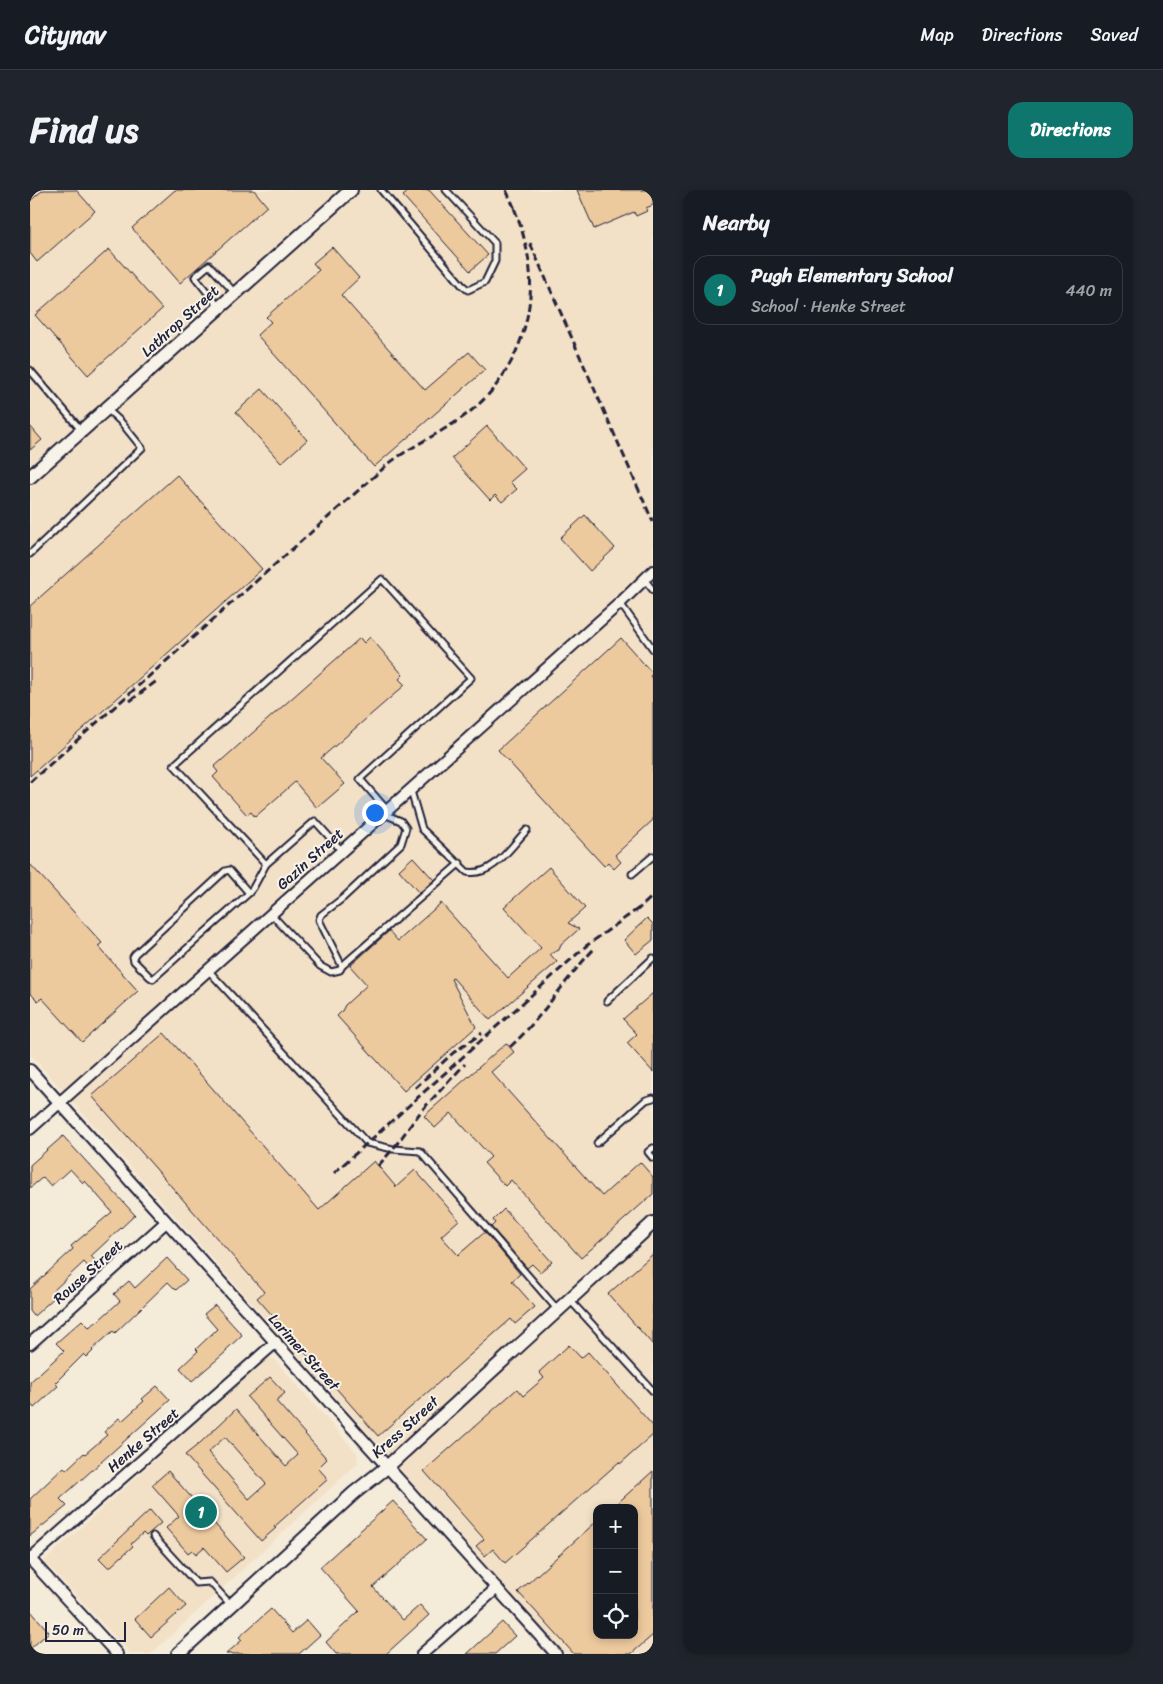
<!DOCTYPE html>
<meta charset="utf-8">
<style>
:root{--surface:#171b24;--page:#20242c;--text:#f1f3f6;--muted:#9ea1a6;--line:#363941;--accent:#0f766e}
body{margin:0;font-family:Sriracha,sans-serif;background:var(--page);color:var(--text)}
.controls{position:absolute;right:15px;bottom:15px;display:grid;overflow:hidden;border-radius:10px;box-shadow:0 2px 8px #0003}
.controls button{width:45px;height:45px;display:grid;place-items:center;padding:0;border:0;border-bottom:1px solid var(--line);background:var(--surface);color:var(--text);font:25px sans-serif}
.scale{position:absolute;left:15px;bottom:12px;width:81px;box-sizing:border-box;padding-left:5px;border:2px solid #22223b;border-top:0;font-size:14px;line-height:18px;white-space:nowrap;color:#22223b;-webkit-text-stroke:4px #f7f3e8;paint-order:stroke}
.you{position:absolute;left:344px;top:622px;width:18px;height:18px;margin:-12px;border:4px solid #fff;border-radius:50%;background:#1a73e8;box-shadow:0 0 0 8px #1a73e833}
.badge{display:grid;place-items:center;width:32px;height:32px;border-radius:50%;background:var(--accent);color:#fff;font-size:16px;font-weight:700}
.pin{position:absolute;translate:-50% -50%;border:2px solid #fff;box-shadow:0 1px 5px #0006}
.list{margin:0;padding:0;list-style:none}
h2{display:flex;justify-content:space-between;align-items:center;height:65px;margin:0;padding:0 20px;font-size:21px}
h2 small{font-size:16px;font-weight:400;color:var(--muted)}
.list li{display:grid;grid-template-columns:32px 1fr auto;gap:15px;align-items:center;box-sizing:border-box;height:70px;margin:0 10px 10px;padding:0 10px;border:1px solid var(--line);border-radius:15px}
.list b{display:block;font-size:19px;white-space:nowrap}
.list p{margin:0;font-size:16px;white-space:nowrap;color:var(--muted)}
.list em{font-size:16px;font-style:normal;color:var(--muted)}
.icon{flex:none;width:28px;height:28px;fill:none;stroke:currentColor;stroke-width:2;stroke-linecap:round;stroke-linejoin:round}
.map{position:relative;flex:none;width:623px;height:1464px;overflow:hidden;border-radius:15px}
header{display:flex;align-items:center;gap:30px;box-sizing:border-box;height:70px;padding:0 25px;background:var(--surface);border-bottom:1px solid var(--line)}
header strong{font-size:24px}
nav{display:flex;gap:28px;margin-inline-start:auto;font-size:18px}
.intro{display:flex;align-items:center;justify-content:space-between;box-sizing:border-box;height:120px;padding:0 30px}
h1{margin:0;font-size:35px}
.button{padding:12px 22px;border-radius:15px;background:var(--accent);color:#fff;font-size:18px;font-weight:700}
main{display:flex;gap:30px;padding:0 30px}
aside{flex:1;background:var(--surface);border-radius:15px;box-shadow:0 2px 8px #0003}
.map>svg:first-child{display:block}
.built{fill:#f3e1c7;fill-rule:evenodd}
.building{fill:#edc99e;stroke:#22223b;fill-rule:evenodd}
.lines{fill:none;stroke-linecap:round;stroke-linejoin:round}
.service-casing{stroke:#22223b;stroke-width:9}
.minor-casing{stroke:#22223b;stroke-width:14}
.tertiary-casing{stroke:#22223b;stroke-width:16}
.service{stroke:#f7f3e8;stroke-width:5}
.minor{stroke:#f7f3e8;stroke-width:10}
.tertiary{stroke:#f7f3e8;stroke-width:12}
.rail{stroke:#22223b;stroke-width:3;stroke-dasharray:8 4;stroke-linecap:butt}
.labels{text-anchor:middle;stroke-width:4;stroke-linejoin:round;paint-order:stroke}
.street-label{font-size:15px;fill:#22223b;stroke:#f7f3e8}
</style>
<header>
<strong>Citynav</strong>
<nav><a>Map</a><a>Directions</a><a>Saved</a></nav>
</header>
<div class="intro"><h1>Find us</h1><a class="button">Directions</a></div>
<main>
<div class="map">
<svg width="623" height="1464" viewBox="0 0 623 1464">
<rect width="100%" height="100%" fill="#f5ebd9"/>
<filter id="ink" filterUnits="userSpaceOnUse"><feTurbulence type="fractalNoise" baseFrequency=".02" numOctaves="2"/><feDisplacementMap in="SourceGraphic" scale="10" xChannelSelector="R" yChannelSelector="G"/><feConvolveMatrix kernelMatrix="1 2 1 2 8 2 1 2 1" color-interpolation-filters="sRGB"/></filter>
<g filter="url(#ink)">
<g class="built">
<path d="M0 0H623V1464H535L0 864ZM567 1318H604V1445H567Z"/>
<path d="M237 1168 244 1169 327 1263 328 1273 121 1464H101L14 1371Z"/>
</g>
<g class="building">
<path d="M13 0H46L65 21 7 72 0 63V11Z"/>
<path d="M145 0H224L237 16 150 93 102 38Z"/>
<path d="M380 0H399L458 65 440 81 373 6Z"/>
<path d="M547 0H623V15L616 18 617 21 606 26 604 22 564 39Z"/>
<path d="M302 57 329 88 311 105 395 200 439 162 455 180 344 277 227 145 241 132 236 127 289 80 283 73Z"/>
<path d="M79 59 132 119 58 185 5 125Z"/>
<path d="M232 199 277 250 251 273 206 222Z"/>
<path d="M0 236 12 250 0 260Z"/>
<path d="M457 236 495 279 480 292 487 299 472 312 465 305 460 310 422 268Z"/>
<path d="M147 285 232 379 0 586V416Z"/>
<path d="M555 325 585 358 560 381 530 348Z"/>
<path d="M340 447 373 485 369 489 375 495 291 568 315 594 287 618 265 592 225 627 221 622 217 625 183 587 188 582 184 577 330 448 334 453Z"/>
<path d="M591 448 623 484 620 486 623 490V630L585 665 591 672 584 679 578 672 574 676 468 560Z"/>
<path d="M383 667 404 690 389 703 369 680Z"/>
<path d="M0 674 72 753 68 756 108 801 52 852 12 808 8 811 0 803Z"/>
<path d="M519 677 555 718 538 733 549 739 531 755 529 760 520 764 527 772 460 830 423 788 421 789 446 837 374 901 307 826 312 821 315 815 337 795 320 776 359 741 368 751 411 713 478 788 511 758 474 717Z"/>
<path d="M617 728 623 734V750L606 764 594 750Z"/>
<path d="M623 803V882L597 853 607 844 593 829Z"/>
<path d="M134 843 289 1020 344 971 366 997 385 980 429 1030 411 1046 428 1065 455 1042 490 1084 482 1091 505 1117 485 1134 481 1129 348 1246 227 1108 234 1102 62 906Z"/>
<path d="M476 853 484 862 461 882 572 1006 610 972 623 987V1004L551 1068 481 990 475 996 454 973 461 967 421 923 405 938 394 926Z"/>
<path d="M33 946 105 1025 61 1066 68 1074 61 1080 54 1072 23 1101 27 1105 4 1126 0 1121V1099L43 1059 41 1056 82 1022 55 991 53 993 40 979 21 996 13 987 0 998V975Z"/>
<path d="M474 1019 522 1072 510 1082 502 1074 497 1078 461 1037 465 1033 463 1030Z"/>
<path d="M623 1064V1155L578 1104Z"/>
<path d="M137 1068 157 1090 146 1100 138 1092 85 1143 83 1141 62 1160 63 1161 57 1167 54 1164 25 1193 28 1196 4 1218 0 1213V1192L34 1161 26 1153 52 1130 59 1137 68 1131 90 1111 84 1104 99 1091 105 1098Z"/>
<path d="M185 1115 212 1145 196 1160 197 1161 162 1191 150 1178 168 1161 166 1159 187 1139 174 1124Z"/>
<path d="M539 1155 551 1168 558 1162 623 1236V1245L590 1274 589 1272 475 1373 463 1359 455 1366 446 1356 454 1349 394 1281 487 1199 493 1206 514 1188 509 1182Z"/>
<path d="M240 1187 255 1203 246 1211 297 1269 288 1278 298 1289 244 1337 246 1338 231 1351 155 1265 170 1253 206 1219 256 1276 268 1265 217 1207ZM195 1247 236 1294 219 1309 178 1262Z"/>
<path d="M127 1196 140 1210 30 1309 37 1316 0 1346V1309L34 1277 36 1280 54 1263 55 1264 77 1245 74 1242 89 1228 92 1231 114 1211 112 1209Z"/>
<path d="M138 1281 214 1367 196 1382 174 1357 166 1364 162 1360 158 1363 136 1338 149 1326 122 1295Z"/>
<path d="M623 1281V1445L601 1464H544L488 1402 567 1331V1445H604V1318H582Z"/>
<path d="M363 1311 397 1349 343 1397 373 1430 390 1415 399 1425 356 1464H306L296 1452 329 1421 290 1377Z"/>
<path d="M120 1320 131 1333 116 1346 113 1343 101 1354 103 1356 79 1378 69 1368Z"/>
<path d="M139 1397 156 1416 121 1447 105 1429Z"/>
<path d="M241 1419 262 1443 277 1430 290 1445 269 1464H196L212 1450 209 1447Z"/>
<path d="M0 1420 19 1442 0 1459Z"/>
<path d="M472 1432 485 1446 465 1464H437Z"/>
</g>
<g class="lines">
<g class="service-casing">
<g id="service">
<path d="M351 0 432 95 438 100 455 92 465 71V53L416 0"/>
<path d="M189 117 165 87 179 75 205 103"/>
<path d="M0 180 51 240"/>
<path d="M0 364 112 258 91 232 77 219"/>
<path d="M614 389 623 400"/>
<path d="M590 413 623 459"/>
<path d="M381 601 392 639 437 682C463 687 481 656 497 640"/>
<path d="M312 661 285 631 236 674 144 575 352 389 441 488 330 589 357 620"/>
<path d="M602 684 623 666"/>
<path d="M219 703 199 680 195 681 105 764 103 767 104 771 120 787 123 789 125 787 219 703 223 698 236 674"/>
<path d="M241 724 290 776 301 782 310 780 312 776 289 730 291 725 313 708 371 654 376 638 371 631 354 624"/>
<path d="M312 776 430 673"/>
<path d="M178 780 337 953 363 959 390 961 527 1119"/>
<path d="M577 811 623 768"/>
<path d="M567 953 616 910 623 908"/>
<path d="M623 958 618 962 623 968"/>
<path d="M539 1109 623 1201"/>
<path d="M123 1346 166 1393 180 1392 201 1415"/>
</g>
</g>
<g class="minor-casing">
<g id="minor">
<path d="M0 880 526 1464"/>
<path d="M0 939 590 413 623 381"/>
<path d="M0 1154 136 1032"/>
<path d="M0 1369 246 1152"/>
<path d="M0 1369 87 1464"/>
<path d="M392 1464 467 1398"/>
</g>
</g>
<g class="tertiary-casing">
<g id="tertiary">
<path d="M0 287 321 0"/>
<path d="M148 1464 324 1303 357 1277 623 1033"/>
</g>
</g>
<use href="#service" class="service"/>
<use href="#minor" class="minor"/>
<use href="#tertiary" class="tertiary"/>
<g class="rail">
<path d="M476 0 485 19"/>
<path d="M500 53 623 332"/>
<path d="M100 511 128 490"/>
<path d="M0 592 357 275C382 255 412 243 437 224 483 190 507 128 499 72 496 52 490 32 482 13"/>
<path d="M605 722 623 706"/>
<path d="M480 857C512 828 534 790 564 759"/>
<path d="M385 898 423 863 452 843"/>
<path d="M348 976 363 959 392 920 435 874"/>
<path d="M304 983 556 756 609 718"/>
</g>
</g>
</g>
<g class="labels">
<g class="street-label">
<text transform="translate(150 131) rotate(-42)" y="5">Lathrop Street</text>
<text transform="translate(280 669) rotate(-42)" y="5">Gazin Street</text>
<text transform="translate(58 1082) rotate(-42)" y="5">Rouse Street</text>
<text transform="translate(274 1162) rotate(48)" y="5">Larimer Street</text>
<text transform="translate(375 1237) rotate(-42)" y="5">Kress Street</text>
<text transform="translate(113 1250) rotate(-41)" y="5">Henke Street</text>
</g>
</g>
</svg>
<div class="controls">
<button>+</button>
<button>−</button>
<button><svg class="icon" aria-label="locate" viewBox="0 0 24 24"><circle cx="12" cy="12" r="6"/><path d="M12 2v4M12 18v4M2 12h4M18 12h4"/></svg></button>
</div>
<div class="scale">50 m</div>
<div class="you"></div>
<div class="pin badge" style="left:171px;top:1322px">1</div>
</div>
<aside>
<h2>Nearby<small></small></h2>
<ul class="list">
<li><span class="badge">1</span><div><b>Pugh Elementary School</b><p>School · Henke Street</p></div><em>440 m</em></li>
</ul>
</aside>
</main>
